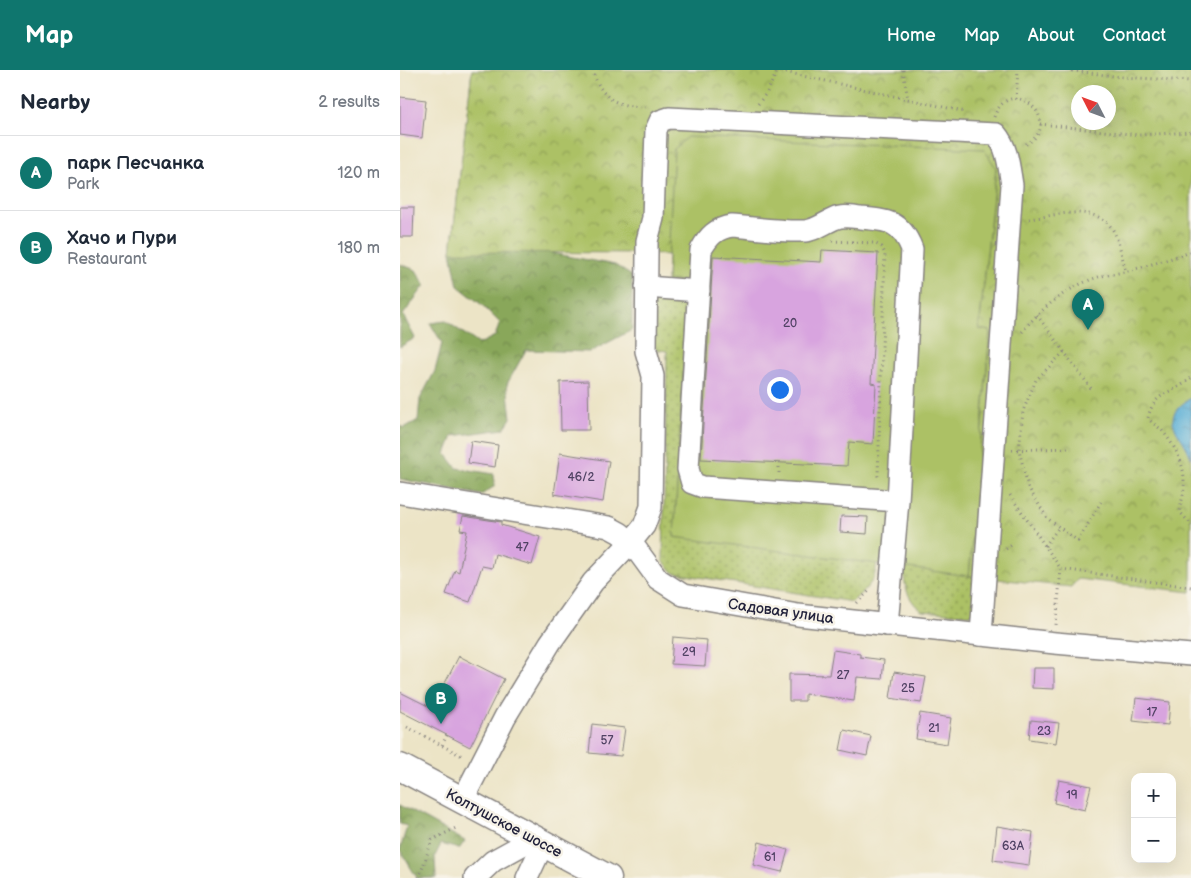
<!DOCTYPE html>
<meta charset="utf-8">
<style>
:root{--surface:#fff;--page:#f2f2f3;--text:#1f2937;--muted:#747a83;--line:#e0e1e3;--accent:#0f766e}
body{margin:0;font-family:"Balsamiq Sans",sans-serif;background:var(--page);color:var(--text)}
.controls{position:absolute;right:15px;bottom:15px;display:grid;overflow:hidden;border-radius:10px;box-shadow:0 5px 20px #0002}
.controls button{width:45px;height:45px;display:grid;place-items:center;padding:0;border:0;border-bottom:1px solid var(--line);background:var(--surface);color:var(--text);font:25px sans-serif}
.compass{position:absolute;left:671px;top:15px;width:45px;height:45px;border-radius:50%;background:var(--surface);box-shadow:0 5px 20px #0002;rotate:312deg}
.you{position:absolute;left:379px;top:319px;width:18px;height:18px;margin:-12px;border:4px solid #fff;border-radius:50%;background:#1a73e8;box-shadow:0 0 0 8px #1a73e833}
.badge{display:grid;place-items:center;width:32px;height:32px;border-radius:50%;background:var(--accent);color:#fff;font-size:16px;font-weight:700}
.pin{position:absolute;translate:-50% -41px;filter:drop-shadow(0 1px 2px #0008)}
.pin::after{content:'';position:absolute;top:26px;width:18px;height:15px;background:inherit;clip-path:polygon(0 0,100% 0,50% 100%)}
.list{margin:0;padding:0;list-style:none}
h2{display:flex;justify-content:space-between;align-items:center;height:65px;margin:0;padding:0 20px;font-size:21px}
h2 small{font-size:16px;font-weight:400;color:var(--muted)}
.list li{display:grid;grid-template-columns:32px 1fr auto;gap:15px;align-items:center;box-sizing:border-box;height:75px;padding:0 20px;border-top:1px solid var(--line)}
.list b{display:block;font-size:19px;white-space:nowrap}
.list p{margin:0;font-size:16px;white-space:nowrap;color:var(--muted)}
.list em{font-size:16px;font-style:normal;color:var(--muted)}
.map{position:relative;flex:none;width:791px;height:808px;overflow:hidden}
header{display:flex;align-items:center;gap:30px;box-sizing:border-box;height:70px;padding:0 25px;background:var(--accent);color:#fff}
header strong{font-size:24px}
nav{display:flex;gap:28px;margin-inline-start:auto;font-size:18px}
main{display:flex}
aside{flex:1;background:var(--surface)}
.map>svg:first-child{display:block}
.grass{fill:url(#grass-dots);stroke:#677250}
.forest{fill:url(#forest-crowns);stroke:#56644a}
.park{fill:url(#park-crowns);stroke:#677250;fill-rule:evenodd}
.pitch{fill:#acc165;stroke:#677250}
.water{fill:url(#water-ripples);stroke:#3e6888}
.building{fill:#d8a4df}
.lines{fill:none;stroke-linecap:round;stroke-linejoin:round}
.minor-casing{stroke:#878380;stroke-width:24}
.major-casing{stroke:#878380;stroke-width:29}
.path{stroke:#878380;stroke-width:3;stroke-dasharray:1 4;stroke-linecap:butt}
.minor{stroke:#fff;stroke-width:21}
.major{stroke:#fff;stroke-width:26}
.labels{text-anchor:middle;stroke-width:5;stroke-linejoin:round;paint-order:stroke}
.number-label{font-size:12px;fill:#504264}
.street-label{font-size:15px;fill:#22223b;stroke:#f7f3e8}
</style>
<header>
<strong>Map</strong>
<nav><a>Home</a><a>Map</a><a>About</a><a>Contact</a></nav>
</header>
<main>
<aside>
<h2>Nearby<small>2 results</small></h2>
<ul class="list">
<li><span class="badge">A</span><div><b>парк Песчанка</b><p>Park</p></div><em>120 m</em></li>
<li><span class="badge">B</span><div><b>Хачо и Пури</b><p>Restaurant</p></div><em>180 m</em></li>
</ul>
</aside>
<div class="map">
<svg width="791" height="808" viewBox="0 0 791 808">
<defs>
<pattern id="grass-dots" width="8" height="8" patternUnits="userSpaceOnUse" patternTransform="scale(1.25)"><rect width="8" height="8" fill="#acc165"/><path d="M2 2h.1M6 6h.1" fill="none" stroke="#8c9c54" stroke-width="1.8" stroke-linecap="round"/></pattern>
<pattern id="forest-crowns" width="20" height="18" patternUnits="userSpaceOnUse" patternTransform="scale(1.25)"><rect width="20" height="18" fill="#89a75a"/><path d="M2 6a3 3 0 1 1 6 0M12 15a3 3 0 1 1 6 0" fill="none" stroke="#70884c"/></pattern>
<pattern id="park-crowns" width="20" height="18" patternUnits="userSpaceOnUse" patternTransform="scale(1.25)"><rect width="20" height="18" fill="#acc165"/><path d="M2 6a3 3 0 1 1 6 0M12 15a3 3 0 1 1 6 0" fill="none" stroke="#8c9c54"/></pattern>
<pattern id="water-ripples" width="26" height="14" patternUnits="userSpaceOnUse" patternTransform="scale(1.25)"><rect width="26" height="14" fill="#59aed5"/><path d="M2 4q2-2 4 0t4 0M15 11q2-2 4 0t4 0" fill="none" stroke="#498dae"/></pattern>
</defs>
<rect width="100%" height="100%" fill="#f7f3e8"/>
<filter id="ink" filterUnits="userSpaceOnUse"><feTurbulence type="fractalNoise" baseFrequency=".02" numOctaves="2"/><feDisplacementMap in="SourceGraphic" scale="10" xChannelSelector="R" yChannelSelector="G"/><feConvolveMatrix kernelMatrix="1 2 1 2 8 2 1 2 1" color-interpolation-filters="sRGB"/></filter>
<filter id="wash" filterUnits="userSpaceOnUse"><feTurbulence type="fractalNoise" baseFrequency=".0096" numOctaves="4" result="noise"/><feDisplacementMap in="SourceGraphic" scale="20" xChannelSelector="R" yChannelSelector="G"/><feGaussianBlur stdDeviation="1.12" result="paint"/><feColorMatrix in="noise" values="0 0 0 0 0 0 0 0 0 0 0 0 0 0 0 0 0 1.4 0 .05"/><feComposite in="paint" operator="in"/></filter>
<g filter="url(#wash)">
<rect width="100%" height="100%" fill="#ece4c6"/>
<path class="grass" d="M287 67 584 79 596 98 579 259 590 261 569 506 577 508 574 545 522 541C505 529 502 508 505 489 506 482 507 476 514 473 525 470 545 475 557 474L562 401 523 399 534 157 503 153 489 143 475 139H432L417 150 395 151 396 136 296 131 286 251 275 452 309 455 312 437 321 431 426 432 441 446 440 462 467 464 468 447C469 448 473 451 474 452 481 461 478 499 473 509 468 518 459 525 452 532L274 503 263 491 267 281 251 279 253 226 266 224 274 79Z"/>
<g class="forest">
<path d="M72 0 151 183 215 195 232 206V260L190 282 126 280 107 314 111 348 104 359 53 366 46 384 57 398 94 404 95 416 81 425 0 409V356L4 358 18 350 20 329 35 301 42 273 30 253 46 251 79 274 95 266 100 253 82 235 58 216 51 182Z"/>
<path d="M0 194 16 200 25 215 3 245 15 268 0 277Z"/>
<path d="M0 735 65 771 59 779 41 774 35 786 36 808H17L0 780 7 756 0 754Z"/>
</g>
<path class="park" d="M72 0H791V522L678 509 671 517 569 506 590 262 579 260 596 98 274 79 270 185 247 183 51 182ZM678 22H708V52H678Z"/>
<path class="pitch" d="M287 67 584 79 596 98 579 259 590 261 569 506 274 467 289 212 267 210 274 79Z"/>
<path class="water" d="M791 328V388C781 359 756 350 791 328Z"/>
<g id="blocks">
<g class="building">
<path d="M0 27 26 30 22 68 0 65Z"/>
<path d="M0 137H14L13 167H0Z"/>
<path d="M422 180 478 183 471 313 476 314 473 374 449 372 447 396 301 389 313 186 421 192Z"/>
<path d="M188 311 189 360H161L160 312Z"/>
<path d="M71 371 98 375 95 397 68 393Z"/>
<path d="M160 383 209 391 203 432 154 424Z"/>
<path d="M63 446 101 452V455L140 467 132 495 95 484 92 498 82 496 70 532 46 524 55 500 59 502 67 461 60 460Z"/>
<path d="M441 446 468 447 467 464 440 462Z"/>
<path d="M273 567 307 570 305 596 271 594Z"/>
<path d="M433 580 460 584V587L484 590 482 609 457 607 454 631 405 624V631H389V604L429 605Z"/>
<path d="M59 586 104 609 70 677 0 641V622L32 638Z"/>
<path d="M633 598H654V619L632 618Z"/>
<path d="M494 602 526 607 521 633 490 628Z"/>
<path d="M736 628 770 632 768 655 733 651Z"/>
<path d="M520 643 551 648 547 674 516 669Z"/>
<path d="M631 650 659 653 656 673 629 669Z"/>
<path d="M192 654 225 658 221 686 189 683Z"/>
<path d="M444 660 471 666 467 686 440 680Z"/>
<path d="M659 710 691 716 685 740 654 733Z"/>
<path d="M597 756 633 762 629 795 593 790Z"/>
<path d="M359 772 388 780 382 802 353 795Z"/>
</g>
</g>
</g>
<g filter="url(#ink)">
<use href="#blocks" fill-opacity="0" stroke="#878380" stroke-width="1"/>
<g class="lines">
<g class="minor-casing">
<g id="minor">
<path d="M246 217 299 221"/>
<path d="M0 423 209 457 220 463 231 472 258 509 283 525 398 545 655 573 791 585"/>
<path d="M487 555 498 431 512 179C501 151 488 150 461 148 452 147 442 145 434 149 424 153 416 160 405 161 381 162 356 158 332 156 316 158 308 167 301 180L288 399 292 413 303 417 498 431"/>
<path d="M62 731 105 647 150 573 193 512 231 472 244 456 251 437 253 306 246 281 247 183V171L253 148 256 60 260 51 269 48 596 64C608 78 609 98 612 115L581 565"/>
<path d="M75 808 93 791 133 769"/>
<path d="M127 808 143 774"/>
</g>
</g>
<g class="major-casing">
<path id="major" d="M0 697 208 808"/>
</g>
<g class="path">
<path d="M192 0C203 30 215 36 246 37"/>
<path d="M376 0 566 42"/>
<path d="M503 0 508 29"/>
<path d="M667 0 721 7 791 11"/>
<path d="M616 29 618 0"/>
<path d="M358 34 367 22 378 0"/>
<path d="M594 47C611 0 669 55 624 75"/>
<path d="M640 54 739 65 791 62"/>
<path d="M629 149C654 146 696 132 713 160 720 173 722 188 726 202"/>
<path d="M432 171 474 173 482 177 485 184 478 406 479 409"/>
<path d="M637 245 693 321"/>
<path d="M622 262C641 238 671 214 702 206 711 204 720 203 728 201 749 195 770 189 791 182"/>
<path d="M664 282 636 310 623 341 619 380 628 417 647 448 678 471 701 432"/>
<path d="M791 308C774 324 754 320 748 348 753 355 760 357 765 364 775 377 784 393 784 410 785 421 781 431 780 442 784 447 788 450 791 456"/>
<path d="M612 380 668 378"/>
<path d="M379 403V393"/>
<path d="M610 425 661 499 656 555"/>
<path d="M645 476 659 457"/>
<path d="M606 479 613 474"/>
<path d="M661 499 791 517"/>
<path d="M457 533 470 520"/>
<path d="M7 657 64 687"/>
<path d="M42 675 47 665"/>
<path d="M19 808 32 770 58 757"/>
</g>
<use href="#minor" class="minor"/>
<use href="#major" class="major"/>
</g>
</g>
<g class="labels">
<g class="number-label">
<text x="390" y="257">20</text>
<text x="181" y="411">46/2</text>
<text x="122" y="481">47</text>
<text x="289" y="586">29</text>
<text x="443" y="609">27</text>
<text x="508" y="622">25</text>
<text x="752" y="646">17</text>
<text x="534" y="662">21</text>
<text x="644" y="665">23</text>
<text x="207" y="674">57</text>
<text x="672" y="729">19</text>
<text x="613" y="780">63А</text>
<text x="370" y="791">61</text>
</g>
<g class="street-label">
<text transform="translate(381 541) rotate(8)" y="5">Садовая улица</text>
<text transform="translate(104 753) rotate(28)" y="5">Колтушское шоссе</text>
</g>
</g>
</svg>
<div class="controls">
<button>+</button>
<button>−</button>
</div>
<svg class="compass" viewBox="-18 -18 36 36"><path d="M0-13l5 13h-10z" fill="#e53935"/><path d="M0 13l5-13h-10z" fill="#747a83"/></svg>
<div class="you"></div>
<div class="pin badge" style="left:688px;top:260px">A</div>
<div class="pin badge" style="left:41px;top:654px">B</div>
</div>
</main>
